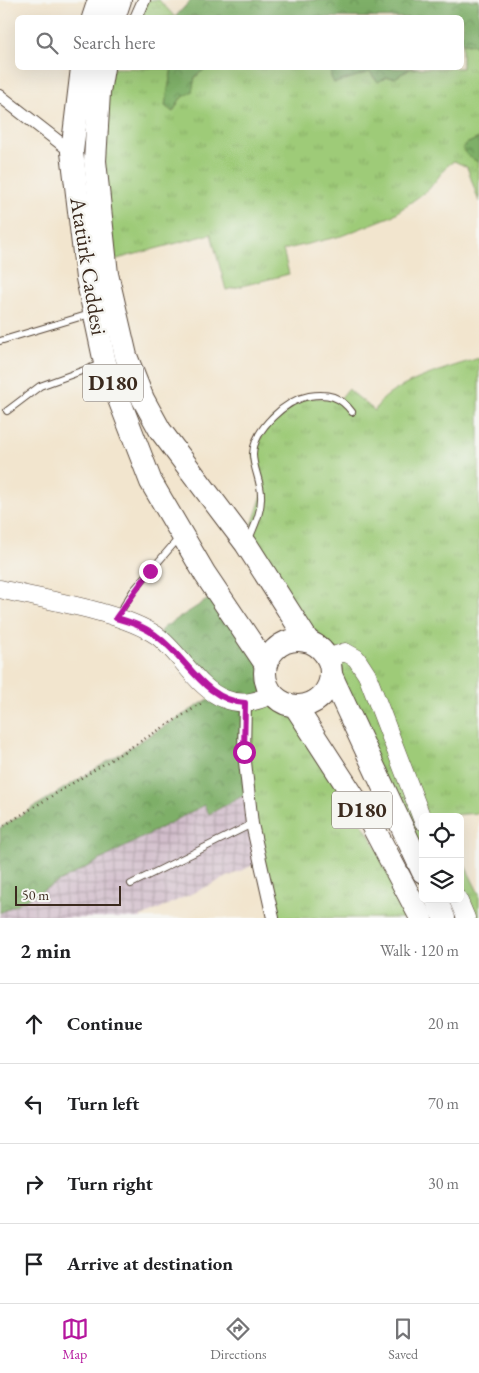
<!DOCTYPE html>
<meta charset="utf-8">
<style>
:root{--surface:#fff;--page:#f2f2f2;--text:#202124;--muted:#757577;--line:#e0e0e0;--accent:#b5179e}
body{margin:0;font-family:"EB Garamond",serif;background:var(--page);color:var(--text)}
.controls{position:absolute;right:15px;bottom:15px;display:grid;overflow:hidden;border-radius:8px;box-shadow:0 5px 20px #0002}
.controls button{width:45px;height:45px;display:grid;place-items:center;padding:0;border:0;border-bottom:1px solid var(--line);background:var(--surface);color:var(--text);font:25px sans-serif}
.scale{position:absolute;left:15px;bottom:12px;width:106px;box-sizing:border-box;padding-left:5px;border:2px solid #3b2a1e;border-top:0;font-size:14px;line-height:18px;white-space:nowrap;color:#3b2a1e;-webkit-text-stroke:4px #f6f6f2;paint-order:stroke}
.stop{position:absolute;width:15px;height:15px;margin:-11px;border:4px solid #b5179e;border-radius:50%;background:#fff}
.stop.end{background:#b5179e;border-color:#fff;box-shadow:0 1px 5px #0008}
.list{margin:0;padding:0;list-style:none}
h2{display:flex;justify-content:space-between;align-items:center;height:65px;margin:0;padding:0 20px;font-size:21px}
h2 small{font-size:16px;font-weight:400;color:var(--muted)}
.list li{display:grid;grid-template-columns:32px 1fr auto;gap:15px;align-items:center;box-sizing:border-box;height:80px;padding:0 20px;border-top:1px solid var(--line)}
.list b{display:block;font-size:19px;white-space:nowrap}
.list em{font-size:16px;font-style:normal;color:var(--muted)}
.icon{flex:none;width:28px;height:28px;fill:none;stroke:currentColor;stroke-width:2;stroke-linecap:round;stroke-linejoin:round}
.map{position:relative;flex:none;width:479px;height:918px;overflow:hidden}
.search{position:absolute;background:var(--surface);box-shadow:0 5px 20px #0002;left:15px;right:15px;top:15px;height:55px;display:flex;align-items:center;gap:12px;box-sizing:border-box;padding:0 18px;border-radius:8px;color:var(--muted);font-size:19px}
.sheet{height:385px;background:var(--surface)}
nav{display:flex;justify-content:space-around;align-items:center;box-sizing:border-box;height:70px;border-top:1px solid var(--line);background:var(--surface);font-size:14px;color:var(--muted)}
nav a{display:grid;justify-items:center;gap:2px}
nav .on{color:var(--accent)}
.map>svg:first-child{display:block}
.industrial{fill:url(#industrial-grid)}
.grass{fill:url(#grass-tufts);stroke:#6c7a4b}
.forest{fill:url(#forest-crowns);stroke:#5c6c43}
.lines{fill:none;stroke-linecap:round;stroke-linejoin:round}
.lane-casing{stroke:#564638;stroke-width:8}
.street-casing{stroke:#564638;stroke-width:14}
.secondary-casing{stroke:#564638;stroke-width:19}
.highway-casing{stroke:#564638;stroke-width:24}
.path{stroke:#564638;stroke-width:2.5;stroke-dasharray:1 4;stroke-linecap:butt}
.lane{stroke:#fff;stroke-width:6}
.street{stroke:#fff;stroke-width:12}
.secondary{stroke:#fff;stroke-width:18}
.highway{stroke:#fff;stroke-width:22}
.route{stroke:#b5179e;stroke-width:6}
.labels{text-anchor:middle;stroke-width:5;stroke-linejoin:round;paint-order:stroke}
.shield{fill:#f6f6f2;stroke:#73675e;stroke-width:1}
.shield-label{font-size:21px;font-weight:bold;fill:#3b2a1e}
.street-label{font-size:22px;fill:#3b2a1e;stroke:#f6f6f2}
</style>
<div class="map">
<svg width="479" height="918" viewBox="0 0 479 918">
<defs>
<pattern id="industrial-grid" width="8" height="8" patternUnits="userSpaceOnUse" patternTransform="scale(1.25)"><rect width="8" height="8" fill="#d1bdcb"/><path d="M0 4h8M4 0v8" fill="none" stroke="#ab9aa4"/></pattern>
<pattern id="grass-tufts" width="24" height="20" patternUnits="userSpaceOnUse" patternTransform="scale(1.25)"><rect width="24" height="20" fill="#9ecb78"/><path d="M3 7l-1-3M5 7V3M7 7l1-3M15 17l-1-3M17 17v-4M19 17l1-3" fill="none" stroke="#89ae67"/></pattern>
<pattern id="forest-crowns" width="20" height="18" patternUnits="userSpaceOnUse" patternTransform="scale(1.25)"><rect width="20" height="18" fill="#7eaf68"/><path d="M2 6a3 3 0 1 1 6 0M12 15a3 3 0 1 1 6 0" fill="none" stroke="#688f55"/></pattern>
</defs>
<rect width="100%" height="100%" fill="#f6f6f2"/>
<filter id="ink" filterUnits="userSpaceOnUse"><feTurbulence type="fractalNoise" baseFrequency=".02" numOctaves="2"/><feDisplacementMap in="SourceGraphic" scale="10" xChannelSelector="R" yChannelSelector="G"/><feConvolveMatrix kernelMatrix="1 2 1 2 8 2 1 2 1" color-interpolation-filters="sRGB"/></filter>
<filter id="wash" filterUnits="userSpaceOnUse"><feTurbulence type="fractalNoise" baseFrequency=".0096" numOctaves="4" result="noise"/><feDisplacementMap in="SourceGraphic" scale="20" xChannelSelector="R" yChannelSelector="G"/><feGaussianBlur stdDeviation="1.12" result="paint"/><feColorMatrix in="noise" values="0 0 0 0 0 0 0 0 0 0 0 0 0 0 0 0 0 1.4 0 .05"/><feComposite in="paint" operator="in"/></filter>
<g filter="url(#wash)">
<rect width="100%" height="100%" fill="#f2e5ce"/>
<path class="industrial" d="M248 793 260 862 139 918H0V913L204 805 210 814Z"/>
<g class="grass">
<path d="M144 0H159L175 17 136 18Z"/>
<path d="M462 43 474 44 479 55V138L466 144 465 153 479 163V202L467 167 454 161 447 166 429 189 392 216 341 236 283 250 289 274 226 290 211 234 106 262 103 68H172L165 106 173 112 180 99 193 86 195 77 206 68H331V77L338 82 370 72 375 79 406 72 411 68H462Z"/>
<path d="M479 358V813L423 817V872L325 654 314 644 246 544 262 495 253 452 271 420 304 397 340 399 348 389 375 411C383 385 455 366 479 358Z"/>
<path d="M277 699 288 705 421 918H273L244 753 252 702Z"/>
<path d="M460 855 479 894V918H444L436 899H460Z"/>
</g>
<g class="forest">
<path d="M191 0H479V55L474 44 462 43V18L175 17Z"/>
<path d="M172 68H206L195 77 192 92 180 99 173 112 165 106Z"/>
<path d="M331 68H417H411L395 78 387 77 378 82 370 72 334 83 331 77Z"/>
<path d="M479 138V163L465 153 463 148 466 144Z"/>
<path d="M218 593 264 670 268 689 245 703 248 793 209 814 204 805 0 913V828L215 695 158 637 163 628Z"/>
</g>
</g>
<g filter="url(#ink)">
<g class="lines">
<g class="lane-casing">
<g id="lane">
<path d="M0 341 90 314"/>
<path d="M7 411 40 386 101 364"/>
<path d="M249 539C255 525 262 510 261 495 261 481 253 468 253 454 254 429 286 400 309 396 328 393 340 396 352 412"/>
<path d="M117 617 133 591 178 539"/>
<path d="M131 884 252 824"/>
</g>
</g>
<g class="street-casing">
<g id="street">
<path d="M136 18 144 0"/>
<path d="M0 96 72 152"/>
<path d="M245 703 244 753 252 824 273 918"/>
</g>
</g>
<g class="secondary-casing">
<g id="secondary">
<path d="M0 589C44 600 120 611 156 635 180 652 198 690 225 699 242 706 257 702 272 694"/>
<path d="M327 658 345 652 356 658 367 675 423 821"/>
<path d="M458 899 466 918"/>
</g>
</g>
<g class="highway-casing">
<g id="highway">
<path d="M93 18 99 0"/>
<path d="M114 18 120 0"/>
<path d="M82 68 72 152 87 278 105 363 151 482 205 574 265 663"/>
<path d="M103 68 99 92 95 161 107 274 126 356 143 399 160 430 246 544 308 641"/>
<circle cx="298" cy="673" r="33"/>
<path d="M331 675 423 872"/>
<path d="M295 706 372 825 421 918"/>
<path d="M436 899 444 918"/>
</g>
</g>
<path class="path" d="M0 828 201 704"/>
<use href="#lane" class="lane"/>
<use href="#street" class="street"/>
<use href="#secondary" class="secondary"/>
<use href="#highway" class="highway"/>
</g>
</g>
<g class="lines" filter="url(#ink)">
<path class="route" d="M150 571 116 618C131 622 146 627 158 637 188 659 204 700 245 703L244 752"/>
</g>
<g class="labels">
<g class="shield">
<rect x="83" y="364.5" width="60" height="37" rx="4"/>
<rect x="332" y="791.5" width="60" height="37" rx="4"/>
</g>
<g class="shield-label">
<text x="113" y="390">D180</text>
<text x="362" y="817">D180</text>
</g>
<g class="street-label">
<text transform="translate(89 266) rotate(81)" y="8">Atatürk Caddesi</text>
</g>
</g>
</svg>
<div class="controls">
<button><svg class="icon" aria-label="locate" viewBox="0 0 24 24"><circle cx="12" cy="12" r="6"/><path d="M12 2v4M12 18v4M2 12h4M18 12h4"/></svg></button>
<button><svg class="icon" aria-label="layers" viewBox="0 0 24 24"><path d="M12 4l9 5-9 5-9-5zM3 14l9 5 9-5"/></svg></button>
</div>
<div class="scale">50 m</div>
<div class="stop" style="left:244px;top:752px"></div>
<div class="stop end" style="left:150px;top:571px"></div>
<div class="search"><svg class="icon" aria-label="search" viewBox="0 0 24 24"><circle cx="10" cy="10" r="6"/><path d="M15 15l6 6"/></svg>Search here</div>
</div>
<section class="sheet">
<h2>2 min<small>Walk · 120 m</small></h2>
<ul class="list">
<li><svg class="icon" aria-label="ahead" viewBox="0 0 24 24"><path d="M12 20V5M6 11l6-6 6 6"/></svg><div><b>Continue</b></div><em>20 m</em></li>
<li><svg class="icon" aria-label="left" viewBox="0 0 24 24"><path d="M17 20v-9H6M10 6l-5 5 5 5"/></svg><div><b>Turn left</b></div><em>70 m</em></li>
<li><svg class="icon" aria-label="right" viewBox="0 0 24 24"><path d="M7 20v-9h11M14 6l5 5-5 5"/></svg><div><b>Turn right</b></div><em>30 m</em></li>
<li><svg class="icon" aria-label="arrive" viewBox="0 0 24 24"><path d="M6 21V4h12l-3 4 3 4H6"/></svg><div><b>Arrive at destination</b></div></li>
</ul>
</section>
<nav>
<a class="on"><svg class="icon" aria-label="map" viewBox="0 0 24 24"><path d="M3 6l6-2 6 2 6-2v14l-6 2-6-2-6 2zM9 4v14M15 6v14"/></svg>Map</a>
<a><svg class="icon" aria-label="directions" viewBox="0 0 24 24"><path d="M12 3l9 9-9 9-9-9zM9 14v-3h6M13 9l2 2-2 2"/></svg>Directions</a>
<a><svg class="icon" aria-label="saved" viewBox="0 0 24 24"><path d="M7 4h10v16l-5-4-5 4z"/></svg>Saved</a>
</nav>
